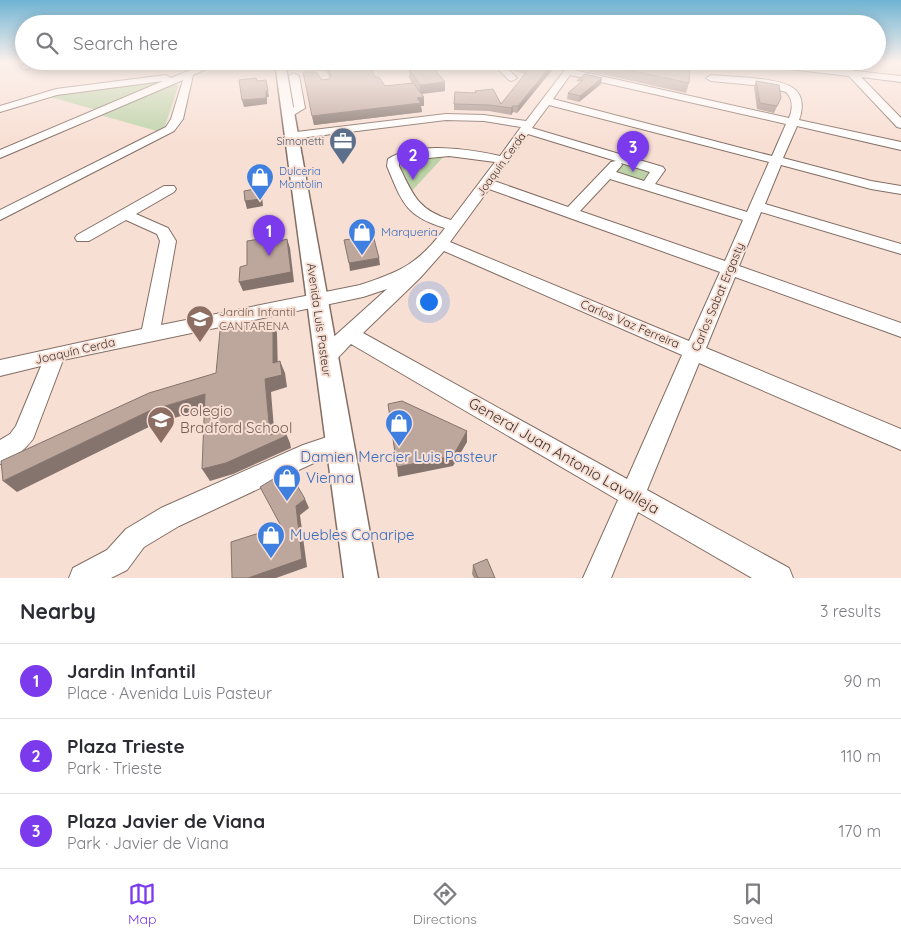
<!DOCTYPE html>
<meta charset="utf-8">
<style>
:root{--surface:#fff;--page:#f2f2f3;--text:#2b2b33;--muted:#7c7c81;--line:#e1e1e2;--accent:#7c3aed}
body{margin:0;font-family:Quicksand,sans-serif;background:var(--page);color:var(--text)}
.you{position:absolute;left:428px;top:301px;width:18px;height:18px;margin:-12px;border:4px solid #fff;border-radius:50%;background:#1a73e8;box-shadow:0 0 0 8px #1a73e833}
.badge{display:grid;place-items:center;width:32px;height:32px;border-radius:50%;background:var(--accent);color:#fff;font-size:16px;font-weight:700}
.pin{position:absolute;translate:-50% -41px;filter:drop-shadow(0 1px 2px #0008)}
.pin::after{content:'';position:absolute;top:26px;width:18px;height:15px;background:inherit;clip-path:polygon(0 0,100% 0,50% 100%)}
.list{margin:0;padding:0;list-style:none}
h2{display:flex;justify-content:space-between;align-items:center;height:65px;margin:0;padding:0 20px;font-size:21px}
h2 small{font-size:16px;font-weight:400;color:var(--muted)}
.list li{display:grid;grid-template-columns:32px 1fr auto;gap:15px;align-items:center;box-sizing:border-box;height:75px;padding:0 20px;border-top:1px solid var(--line)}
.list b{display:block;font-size:19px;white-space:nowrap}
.list p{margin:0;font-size:16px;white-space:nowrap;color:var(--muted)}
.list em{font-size:16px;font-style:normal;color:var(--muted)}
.icon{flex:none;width:28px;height:28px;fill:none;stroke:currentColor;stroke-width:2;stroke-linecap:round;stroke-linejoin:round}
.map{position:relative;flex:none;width:901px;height:578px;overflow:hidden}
.search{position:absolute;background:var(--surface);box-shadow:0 2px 12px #0003;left:15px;right:15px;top:15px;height:55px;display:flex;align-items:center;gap:12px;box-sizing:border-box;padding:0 18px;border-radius:28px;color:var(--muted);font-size:19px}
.sheet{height:290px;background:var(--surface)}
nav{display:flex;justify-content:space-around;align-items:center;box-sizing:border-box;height:70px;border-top:1px solid var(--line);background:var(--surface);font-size:14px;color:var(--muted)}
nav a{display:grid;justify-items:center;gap:2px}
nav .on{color:var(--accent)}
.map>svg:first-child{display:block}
.green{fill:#bcd3a8}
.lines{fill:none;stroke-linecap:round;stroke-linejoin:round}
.minor-casing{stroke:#836e64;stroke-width:2}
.major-casing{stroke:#836e64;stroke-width:3}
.minor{fill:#fff;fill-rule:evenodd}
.major{fill:#fff;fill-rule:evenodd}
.wall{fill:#a38f86}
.shaded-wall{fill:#84746d}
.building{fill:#bda69c;stroke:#84746d}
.labels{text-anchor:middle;stroke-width:4;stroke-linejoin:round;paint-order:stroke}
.far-service-label{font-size:11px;fill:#4e5e75;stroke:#f8dfd4;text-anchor:end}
.far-street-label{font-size:11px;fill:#3e3430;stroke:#f8dfd4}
.far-shop-label{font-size:11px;fill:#366cbe;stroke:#f8dfd4;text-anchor:start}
.shop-label{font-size:12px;fill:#366cbe;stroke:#f8dfd4;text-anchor:start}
.street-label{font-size:12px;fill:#3e3430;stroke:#f8dfd4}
.education-label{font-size:12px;fill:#785e54;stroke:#f8dfd4;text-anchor:start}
.near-education-label{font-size:15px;fill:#785e54;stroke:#f8dfd4;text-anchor:start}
.near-street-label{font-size:15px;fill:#3e3430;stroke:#f8dfd4}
.near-shop-label{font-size:15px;fill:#366cbe;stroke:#f8dfd4;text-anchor:start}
</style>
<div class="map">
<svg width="901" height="578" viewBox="0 0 901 578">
<rect width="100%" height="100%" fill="#f8dfd4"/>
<g class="green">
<path d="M162 80 177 85 178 87 165 126 157 131 100 115 96 110 47 96Z"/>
<path d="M447 153 409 194 397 165 401 162Z"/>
<path d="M623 161 655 170 644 184 611 174Z"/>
</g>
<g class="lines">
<g class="minor-casing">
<g id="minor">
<path d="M27 62H38L29 69H23L21 67Z"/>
<path d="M210 62H222L193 75 183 119 174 131 0 220V210L166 127 171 119 183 80 0 158V150L163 81 57 95 0 112V106L56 89 166 75 171 78Z"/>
<path d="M306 62 328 63 323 66 281 70 276 67 281 64Z"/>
<path d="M509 62H530L528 64 507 68 517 78 512 81 509 80 495 66Z"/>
<path d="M551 62H579L574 70 789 118C793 109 793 99 786 92L764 86 711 81 706 78 711 75C731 77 777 77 793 88 804 95 803 110 799 120L901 142V150L797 126 783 158 871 181 901 186V194L871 189 781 165 765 204 901 244V254L761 212 739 266 901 323V337L735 277 706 348 901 429V450L699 363 647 490 789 568 793 578H752L638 512 611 578H583L618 500 351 344C341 354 333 367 318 363L315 357 318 351 387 289 363 297 63 360 33 439C24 451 13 459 0 464V440L10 434 16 426 41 366 0 376V360L142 329 160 241 157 234 126 220 89 241H77L75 238 77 235 164 186H174L176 189 174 192 136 214 168 228 176 241 161 325 360 285C402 271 418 264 445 228 405 216 402 202 387 166L388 159C415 141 470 149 500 156L521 127 484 121 446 120 292 139 286 135 288 133 446 114 484 115 526 121 567 67 552 64ZM570 75 786 124 772 156 553 99ZM549 105 769 162 747 212 655 184 665 170 663 167 532 128ZM528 134 616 161 611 162 568 207 494 181ZM449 156 495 162 451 220C418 210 413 195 399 166V163L409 160ZM621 163 650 172 644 181 616 172 622 165ZM610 179 743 220 725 261 580 211ZM489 189 720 272 689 341 450 242ZM444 251 682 355 627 479 363 333 420 278Z"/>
<path d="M750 62H777L846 70 850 68 855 71 901 76V82L861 77 901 118V128L897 127 849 76 755 65Z"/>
<path d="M294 73 299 76 305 108 289 118 283 115 294 107 289 76Z"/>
<path d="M339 433 347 437 351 444 347 451 316 462 179 526 144 547 127 570 111 578H69L73 568 107 550 126 529 161 508 303 445Z"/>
</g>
</g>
<g class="major-casing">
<path id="major" d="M275 62H285L378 578H344Z"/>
</g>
<use href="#minor" class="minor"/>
<use href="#major" class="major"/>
</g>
<g class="wall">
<path d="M299 62H368L375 77 385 86 412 83 409 78V69L445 82V91L422 94 424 106H421L422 112 314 125 303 72 322 80 329 79 330 78 326 71 301 70Z"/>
<path d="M518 62H553V69L517 113 513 112 511 115 489 111 454 110V104L475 93V91L501 104 525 74 514 71V65Z"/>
<path d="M589 62H690L689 83 686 93 587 71Z"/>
<path d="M756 81 781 98 774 113 757 109 754 87Z"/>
<path d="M601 84 579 102 567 99 568 93Z"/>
<path d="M473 565 495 578H474L472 574Z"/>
</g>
<g class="shaded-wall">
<path d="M552 62H553V69L517 113 518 106Z"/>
<path d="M602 78 601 84 579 102 580 96Z"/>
<path d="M266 80 269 97H267V104L244 107 242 100Z"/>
<path d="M445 82V91L420 94V85Z"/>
<path d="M424 97V106H421L422 112 314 125 312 116Z"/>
<path d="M513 106V112L511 115V108Z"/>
<path d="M260 188 262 196 263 206 247 209 245 201Z"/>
<path d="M287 239 290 248 294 282 243 291 239 282Z"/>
<path d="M379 258 380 265 350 271 349 263Z"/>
<path d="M273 321 277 333 278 375 273 363Z"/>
<path d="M280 361 285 373 287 387 271 392 275 441 285 431 290 443 291 448 233 474 210 481 202 469 270 435 265 379Z"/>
<path d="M205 394 212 407 157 423 17 492 3 481 149 411Z"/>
<path d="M467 431V442L453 466 398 477 397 467Z"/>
<path d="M305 499 309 508 300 515 307 567 276 578H248L296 506Z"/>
</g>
<g class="building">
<path d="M299 62H368L375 77H379L385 86 413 83 424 97 417 98 421 103 312 116 303 72H316L322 80 329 79 331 75 324 63Z"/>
<path d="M516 62H552L553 63 518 106H513L511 108 489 105 454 104 455 92 476 93 475 91 493 89 501 104 529 69 514 65Z"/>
<path d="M591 62H690L689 83Z"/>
<path d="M433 67 445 82 420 85 409 69Z"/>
<path d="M585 74 602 78 580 96 568 93 583 80 577 81Z"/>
<path d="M256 78 257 81 266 80 268 91H266V98L242 100 239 80Z"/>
<path d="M756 81 779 85 781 98 777 106 760 103Z"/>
<path d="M260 188 261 199 245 201 244 191Z"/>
<path d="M373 235 379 258 349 263 344 240Z"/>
<path d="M279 236 280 241 287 239 291 272 239 282 240 267 247 265V241Z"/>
<path d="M273 321V363L280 361 282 375 265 379 270 435 285 431 286 436 226 463 202 469 205 394 149 411 3 481 1 461 149 393 216 373 220 331Z"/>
<path d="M402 401 467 431 453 456 397 467 388 404Z"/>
<path d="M288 470 305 499 296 506 302 559 248 578H232L231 542 281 526 260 487Z"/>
<path d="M487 559 495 578H478L473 565Z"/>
</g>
<linearGradient id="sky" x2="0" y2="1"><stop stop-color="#6fb4d4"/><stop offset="0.43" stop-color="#fcf1ec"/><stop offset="1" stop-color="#fcf1ec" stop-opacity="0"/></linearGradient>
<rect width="901" height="143" fill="url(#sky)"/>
<defs>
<g id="office-pin" transform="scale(1.4375)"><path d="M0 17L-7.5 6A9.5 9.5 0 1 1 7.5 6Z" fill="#5c6f8a" stroke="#f8dfd4"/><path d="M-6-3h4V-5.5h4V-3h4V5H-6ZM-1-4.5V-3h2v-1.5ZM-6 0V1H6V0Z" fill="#fff"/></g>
<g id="shop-pin" transform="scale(1.4375)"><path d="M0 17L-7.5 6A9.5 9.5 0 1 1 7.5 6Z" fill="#3f7fe0" stroke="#f8dfd4"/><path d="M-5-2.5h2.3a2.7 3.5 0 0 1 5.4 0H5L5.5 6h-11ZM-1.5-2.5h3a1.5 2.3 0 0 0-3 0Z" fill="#fff"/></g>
<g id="school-pin" transform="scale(1.4375)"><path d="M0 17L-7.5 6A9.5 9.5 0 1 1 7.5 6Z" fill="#8d6e63" stroke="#f8dfd4"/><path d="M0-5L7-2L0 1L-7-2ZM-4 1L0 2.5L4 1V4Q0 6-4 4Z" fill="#fff"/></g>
</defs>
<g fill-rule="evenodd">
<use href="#office-pin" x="343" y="141"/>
<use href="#shop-pin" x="260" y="177"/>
<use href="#shop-pin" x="362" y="232"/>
<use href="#school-pin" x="200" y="319"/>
<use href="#school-pin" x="161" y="420"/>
<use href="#shop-pin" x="399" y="423"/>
<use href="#shop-pin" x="287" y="478"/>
<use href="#shop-pin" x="271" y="535"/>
</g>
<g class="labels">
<g class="far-service-label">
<text x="324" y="145">Simonetti</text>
</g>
<g class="far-street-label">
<text transform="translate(501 164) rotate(-54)" y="4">Joaquín Cerda</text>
</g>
<g class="far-shop-label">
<text x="279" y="175">Dulceria<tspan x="279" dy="13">Montolin</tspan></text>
</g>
<g class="shop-label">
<text x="381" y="236">Marqueria</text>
</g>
<g class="street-label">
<text transform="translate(718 297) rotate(-67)" y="4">Carlos Sabat Ergasty</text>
<text transform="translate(319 320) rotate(82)" y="4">Avenida Luis Pasteur</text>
<text transform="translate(630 324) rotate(23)" y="4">Carlos Vaz Ferreira</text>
<text transform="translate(75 351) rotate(-13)" y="4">Joaquín Cerda</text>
</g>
<g class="education-label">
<text x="219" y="316">Jardín Infantil<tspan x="219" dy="14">CANTARENA</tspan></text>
</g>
<g class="near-education-label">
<text x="180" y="416">Colegio<tspan x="180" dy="17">Bradford School</tspan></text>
</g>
<g class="near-street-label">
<text transform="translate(564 456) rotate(30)" y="5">General Juan Antonio Lavalleja</text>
</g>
<g class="near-shop-label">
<text x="399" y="462" text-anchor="middle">Damien Mercier Luis Pasteur</text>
<text x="306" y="483">Vienna</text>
<text x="290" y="540">Muebles Conaripe</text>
</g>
</g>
</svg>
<div class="you"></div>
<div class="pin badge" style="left:269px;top:256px">1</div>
<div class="pin badge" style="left:413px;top:180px">2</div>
<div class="pin badge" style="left:633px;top:172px">3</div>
<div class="search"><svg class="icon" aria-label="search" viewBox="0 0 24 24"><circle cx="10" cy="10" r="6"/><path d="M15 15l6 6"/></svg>Search here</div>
</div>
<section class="sheet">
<h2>Nearby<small>3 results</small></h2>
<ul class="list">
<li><span class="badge">1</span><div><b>Jardin Infantil</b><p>Place · Avenida Luis Pasteur</p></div><em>90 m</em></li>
<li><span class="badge">2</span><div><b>Plaza Trieste</b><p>Park · Trieste</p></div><em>110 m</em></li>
<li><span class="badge">3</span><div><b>Plaza Javier de Viana</b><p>Park · Javier de Viana</p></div><em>170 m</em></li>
</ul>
</section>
<nav>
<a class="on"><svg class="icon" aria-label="map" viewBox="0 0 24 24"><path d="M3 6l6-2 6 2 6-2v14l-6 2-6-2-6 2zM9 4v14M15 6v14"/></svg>Map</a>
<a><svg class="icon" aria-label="directions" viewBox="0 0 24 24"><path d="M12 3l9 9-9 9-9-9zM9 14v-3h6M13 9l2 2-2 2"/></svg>Directions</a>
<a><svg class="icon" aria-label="saved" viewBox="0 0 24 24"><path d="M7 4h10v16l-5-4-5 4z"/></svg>Saved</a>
</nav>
